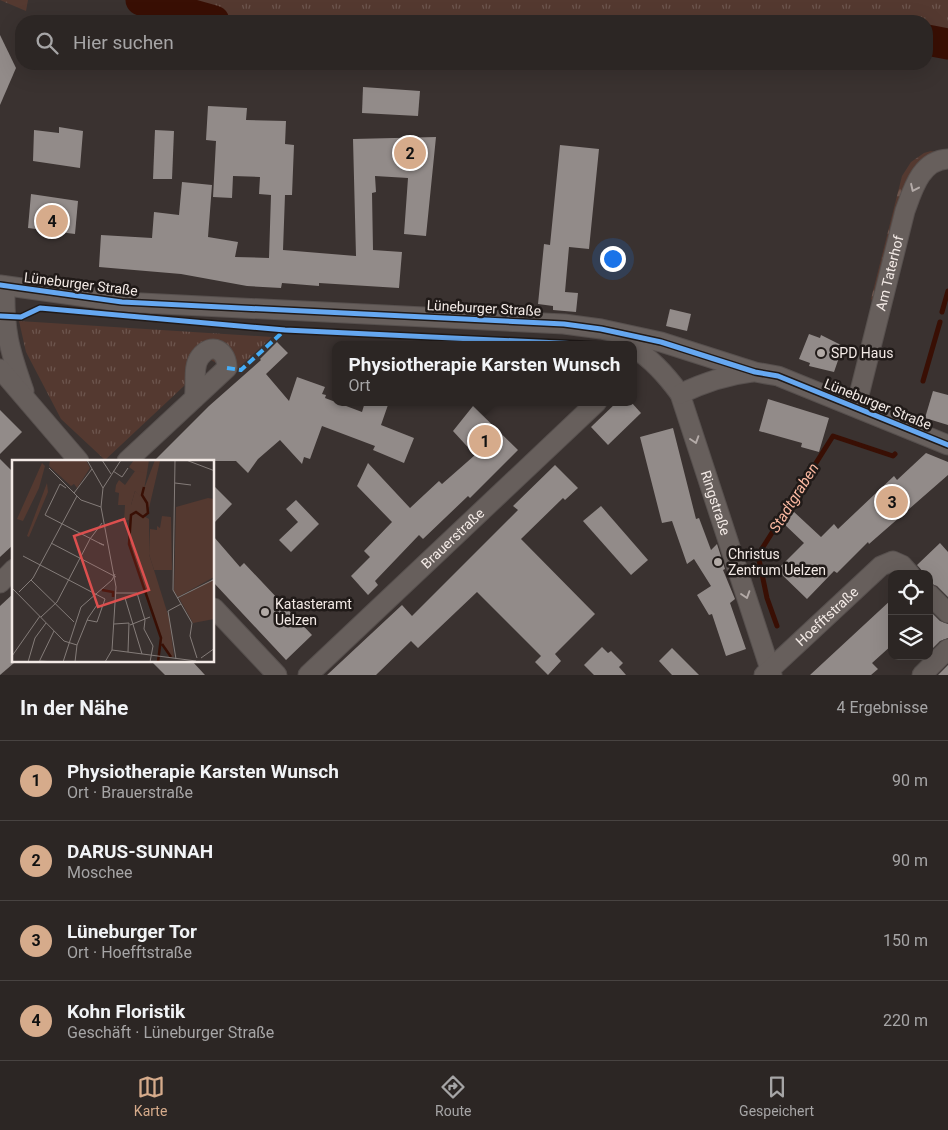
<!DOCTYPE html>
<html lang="de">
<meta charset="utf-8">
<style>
:root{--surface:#2c2624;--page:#342e2c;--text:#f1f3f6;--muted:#a6a5a6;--line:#484341;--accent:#d6ab8b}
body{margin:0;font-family:Roboto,sans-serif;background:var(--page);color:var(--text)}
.controls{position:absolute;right:15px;bottom:15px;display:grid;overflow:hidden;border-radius:10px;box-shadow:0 5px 20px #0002}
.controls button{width:45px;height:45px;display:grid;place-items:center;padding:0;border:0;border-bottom:1px solid var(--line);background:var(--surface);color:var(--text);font:25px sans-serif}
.you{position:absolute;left:612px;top:258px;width:18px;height:18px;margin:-12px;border:4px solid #fff;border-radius:50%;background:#1a73e8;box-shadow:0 0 0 8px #1a73e833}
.badge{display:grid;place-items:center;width:32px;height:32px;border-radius:50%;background:var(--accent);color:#111;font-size:16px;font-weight:700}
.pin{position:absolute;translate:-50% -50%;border:2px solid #fff;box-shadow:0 1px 5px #0006}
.popup{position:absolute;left:332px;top:341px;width:305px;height:65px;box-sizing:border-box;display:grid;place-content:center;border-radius:10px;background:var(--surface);filter:drop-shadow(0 1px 4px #0005);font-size:16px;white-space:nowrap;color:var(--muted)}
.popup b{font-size:19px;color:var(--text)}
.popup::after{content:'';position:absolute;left:50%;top:100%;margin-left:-10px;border:10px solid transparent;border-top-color:var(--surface)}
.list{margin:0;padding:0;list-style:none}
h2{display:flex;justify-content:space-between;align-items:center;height:65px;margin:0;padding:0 20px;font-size:21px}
h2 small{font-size:16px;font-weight:400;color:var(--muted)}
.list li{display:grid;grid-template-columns:32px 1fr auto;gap:15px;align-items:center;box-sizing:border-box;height:80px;padding:0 20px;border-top:1px solid var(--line)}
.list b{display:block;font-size:19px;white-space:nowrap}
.list p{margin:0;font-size:16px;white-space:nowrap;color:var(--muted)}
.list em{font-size:16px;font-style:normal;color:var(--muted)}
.icon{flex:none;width:28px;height:28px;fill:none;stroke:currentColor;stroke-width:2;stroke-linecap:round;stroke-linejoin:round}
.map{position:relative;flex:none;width:948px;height:675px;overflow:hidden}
.search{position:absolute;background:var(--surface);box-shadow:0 5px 20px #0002;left:15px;right:15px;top:15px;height:55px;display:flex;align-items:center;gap:12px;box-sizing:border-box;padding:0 18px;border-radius:20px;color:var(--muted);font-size:19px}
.sheet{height:385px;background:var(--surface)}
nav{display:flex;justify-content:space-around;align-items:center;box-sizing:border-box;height:70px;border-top:1px solid var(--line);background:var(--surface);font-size:14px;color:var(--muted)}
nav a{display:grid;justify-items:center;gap:2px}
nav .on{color:var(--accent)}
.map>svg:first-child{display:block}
.grass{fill:url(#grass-tufts)}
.forest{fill:url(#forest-firs)}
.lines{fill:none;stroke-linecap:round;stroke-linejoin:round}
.stream{stroke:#390f04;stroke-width:5}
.river{stroke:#390f04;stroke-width:31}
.building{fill:#928b89}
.minor-casing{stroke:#57504e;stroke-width:21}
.minor{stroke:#675f5c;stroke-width:19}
.quiet{stroke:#46acf6;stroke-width:4;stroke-dasharray:8 4;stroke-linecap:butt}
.cycleway-casing{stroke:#201a18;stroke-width:8}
.cycleway{stroke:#66a8f1;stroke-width:5}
.oneway{stroke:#b4aba8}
.poi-dot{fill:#b2aaa6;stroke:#201a18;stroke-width:2}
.labels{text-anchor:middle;stroke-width:5;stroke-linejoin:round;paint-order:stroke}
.street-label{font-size:14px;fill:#f3eae6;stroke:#201a18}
.poi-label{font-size:14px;fill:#f3eae6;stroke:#201a18;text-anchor:start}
.water-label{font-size:15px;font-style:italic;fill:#fdbaa2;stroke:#201a18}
.inset-river{fill:none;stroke:#390f04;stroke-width:2.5}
.inset-road{fill:none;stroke:#847c79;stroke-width:1}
.view{fill:#dc4f4e;fill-opacity:0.15;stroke:#dc4f4e;stroke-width:2.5}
.inset-edge{fill:none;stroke:#f3eae6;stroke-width:2.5}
</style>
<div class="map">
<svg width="948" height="675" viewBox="0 0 948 675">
<defs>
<pattern id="grass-tufts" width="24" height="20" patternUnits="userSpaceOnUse" patternTransform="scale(1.25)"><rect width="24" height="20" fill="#543930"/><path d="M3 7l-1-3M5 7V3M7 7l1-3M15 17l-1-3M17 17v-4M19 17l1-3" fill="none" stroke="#6d564e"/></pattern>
<pattern id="forest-firs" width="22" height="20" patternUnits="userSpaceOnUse" patternTransform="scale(1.25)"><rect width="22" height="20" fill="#543930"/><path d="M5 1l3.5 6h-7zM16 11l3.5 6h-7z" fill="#6d564e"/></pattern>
</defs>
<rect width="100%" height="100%" fill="#3a3230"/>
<g class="grass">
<path d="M141 0H948V44L927 40V21H214Z"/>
<path d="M19 321 272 337 234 372 205 357 184 386 105 460 61 419 26 352Z"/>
</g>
<g class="forest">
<path d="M0 0H28L26 11Z"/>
<path d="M931 151 948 155 937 157 873 303 871 299 902 176 911 162 924 153Z"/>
</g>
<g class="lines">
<g class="stream">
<path d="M942 312 948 291"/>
<path d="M923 381 940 322"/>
<path d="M777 626 767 598 758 555 833 436 893 456 895 454"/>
</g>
<g class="river">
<path d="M141 0 214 21"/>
<path d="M927 40 948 44"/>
</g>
</g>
<g class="building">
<path d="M0 35 16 68 0 105Z"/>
<path d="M363 87 420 91 418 116 362 113Z"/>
<path d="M208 106 247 108 246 120 286 121 285 144 294 145 292 195H285L283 250 356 256 353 139 436 137 426 236 404 234 408 178 375 176 376 192 372 193 373 250 402 252 399 288 319 283V286L282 283 281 288 247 286 181 274 99 267 101 235 152 238 154 212 179 215 182 182 212 185 208 237 238 242 235 257 269 258 271 195 259 194 260 177 233 176 232 198 213 197 216 141 206 140Z"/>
<path d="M59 127 83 131 80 168 33 161 34 130 59 133Z"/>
<path d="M155 130 174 131 172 179H153Z"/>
<path d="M560 145 599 149 589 249 569 247 565 292 578 293 576 312 553 310V306L538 304 544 244 550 245Z"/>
<path d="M31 194 78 201 75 234 28 228Z"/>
<path d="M670 309 691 314 687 331 666 326Z"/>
<path d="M809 334 820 338 821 335 843 346 834 372 809 366 810 363 799 359Z"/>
<path d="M277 342 288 353 266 374 289 401 297 377 325 387 322 394 326 395 325 398 362 412 365 402H389L381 425 414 438 404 463 373 450 375 446 322 426 310 459 304 457 302 464 280 440 258 459 248 473 236 461H154L209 406 261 360 260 359Z"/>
<path d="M933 391 948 395V425L925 418Z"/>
<path d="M768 399 829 418 819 452 801 447 802 443 759 431Z"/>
<path d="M617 402H631L641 413 608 445 591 427Z"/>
<path d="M473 406 518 450 470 498 468 496 423 539 419 535 375 581 378 585 368 595 351 576 370 557 364 551 392 522 357 486 368 463 410 508 439 481 442 484 475 455 453 431Z"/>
<path d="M0 410 22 432 0 454Z"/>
<path d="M673 428 696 519 699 518 711 550 717 544 725 569 723 570 735 599 730 603 746 649 726 656 712 614 709 615 697 595 711 586 694 559 687 564 672 521 662 523 640 437Z"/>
<path d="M926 453 948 462V475L869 544 868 542 837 573 834 571 807 599 777 570 804 543 783 523 793 511 821 537 834 524 838 529 894 476 897 480Z"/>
<path d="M0 459 14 473V544L0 557Z"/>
<path d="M555 465 578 488 565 500 563 498 521 539 595 614 555 654 561 661 548 675 535 662 541 656 477 592 418 648 411 641 376 675H327L402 605 412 616 518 510 513 506Z"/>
<path d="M214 486 232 504 214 523Z"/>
<path d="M296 500 319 524 291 552 279 540 298 522 286 509Z"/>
<path d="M601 506 648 560 631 575 583 521Z"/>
<path d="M214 537 240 567 244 563 312 635 286 660 214 583Z"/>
<path d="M940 543 948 552V597L937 586 929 583V574H925L917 565Z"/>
<path d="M14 593V663L0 675V606Z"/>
<path d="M892 599V645L872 663 878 669 871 675H810Z"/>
<path d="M929 610 940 621 948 624V638L940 641 929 652Z"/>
<path d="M602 647 608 653 611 651 623 663 619 667 626 675H594L584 665Z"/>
<path d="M672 648 699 675H672L659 661Z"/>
<path d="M151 661H192L205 675H165Z"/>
<path d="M948 665V675H938Z"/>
</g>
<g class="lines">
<g class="minor-casing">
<g id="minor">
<path d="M0 285 122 302 564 324 601 329 661 342 755 372 778 376 948 445"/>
<path d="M5 286C4 331 9 349 24 391"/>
<path id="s1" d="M634 348C653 360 667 376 680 394L772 675"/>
<path d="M0 369 79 461"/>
<path d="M680 394C703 383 726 375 752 372"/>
<path id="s2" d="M856 407 905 211C913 189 921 160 948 159"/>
<path d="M127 461 227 368C227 351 212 341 200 357 192 367 197 386 194 399"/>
<path d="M0 583 14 569"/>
<path d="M929 594 948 613"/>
<path d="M214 608 277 675"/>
<path id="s3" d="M308 675 597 402"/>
<path id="s4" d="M764 675 881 566 893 561 902 565 910 574"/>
<path d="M922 675 948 649"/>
</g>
</g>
<use href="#minor" class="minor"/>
<path class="quiet" d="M227 368 241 370 285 330"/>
<g class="cycleway-casing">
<g id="cycleway">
<path d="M0 285 122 302 564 324 601 329 661 342 755 372 778 376 948 445"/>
<path d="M0 316 21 317 40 308 285 330 600 345"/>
</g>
</g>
<use href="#cycleway" class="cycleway"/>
</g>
<defs><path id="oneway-chevron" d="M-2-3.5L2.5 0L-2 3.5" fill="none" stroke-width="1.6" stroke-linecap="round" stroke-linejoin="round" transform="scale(1.25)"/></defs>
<g class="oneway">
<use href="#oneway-chevron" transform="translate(914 188) rotate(115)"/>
<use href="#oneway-chevron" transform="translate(695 440) rotate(72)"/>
<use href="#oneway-chevron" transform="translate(746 595) rotate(72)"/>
</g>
<g class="poi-dot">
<circle cx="821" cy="353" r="5"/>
<circle cx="718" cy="562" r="5"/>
<circle cx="265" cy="612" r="5"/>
</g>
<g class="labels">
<g class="street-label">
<text dy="5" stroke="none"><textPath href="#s2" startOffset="138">Am Taterhof</textPath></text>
<text transform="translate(81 284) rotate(7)" y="5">Lüneburger Straße</text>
<text transform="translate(484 308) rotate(3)" y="5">Lüneburger Straße</text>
<text transform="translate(878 404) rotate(22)" y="5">Lüneburger Straße</text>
<text dy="5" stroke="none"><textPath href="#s1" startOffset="180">Ringstraße</textPath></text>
<text dy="5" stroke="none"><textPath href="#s3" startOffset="199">Brauerstraße</textPath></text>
<text dy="5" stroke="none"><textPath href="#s4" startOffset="86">Hoefftstraße</textPath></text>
</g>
<g class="poi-label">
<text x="831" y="358">SPD Haus</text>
<text x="728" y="559">Christus<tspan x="728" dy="16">Zentrum Uelzen</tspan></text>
<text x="275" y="609">Katasteramt<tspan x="275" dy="16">Uelzen</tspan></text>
</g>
<g class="water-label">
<text transform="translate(794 498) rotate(-58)" y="5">Stadtgraben</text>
</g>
</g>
<g transform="translate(12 460)">
<rect width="202" height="202" fill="#3a3230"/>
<path d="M38 0H74L78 8 65 28 62 24 59 26 37 6ZM30 3 33 6 27 28 11 61 5 59ZM35 23 36 32 17 77 15 76ZM124 52 137 59V94L157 158 162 197 157 196 150 184 117 84 118 57Z" fill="#543930"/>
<path d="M122 0H137L135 13H125L117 7ZM123 31 135 43 136 53 131 57 121 53 117 60 112 61 113 45H119Z" fill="#543930"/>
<path d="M196 38 202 39V117L166 137 162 131 164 47ZM202 119V159L181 163 167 138Z" fill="#543930"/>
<path d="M143 0 148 1 137 48 123 31 119 45H106L107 33 103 32 104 25 107 20 113 25 123 11 135 13 132 29ZM150 56 159 57 160 110H142L137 94 138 69 145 70V66L148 68Z" fill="#543930"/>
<path class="inset-river" d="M132 27 130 35 135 43 136 53 131 57 124 52 119 55 117 84 149 178 146 202M90 130 101 132V137M150 184 159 197"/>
<path class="inset-road" d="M75 0 91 28M90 0 99 14M163 0 161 130 180 163 178 176 185 198M174 0 203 11M37 8 69 40 89 47 91 28 109 0M101 11 110 17 116 8M163 23 179 25M54 28 48 24 33 55 91 85H92L87 83M62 33 80 9M89 47 104 127 100 190 93 202M39 83 104 117M11 96 93 139 85 162 75 160M19 120 62 162M0 128 52 181 65 185M7 132 21 118 65 36M104 133H125L133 160 132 169 141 186 138 202M113 138 130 194M165 138 203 119M29 157 45 142 78 79 90 63M102 164 117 163 116 192M118 165 138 157M100 190 184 201M0 196 28 156M189 198 203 188M164 199 156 151 169 144M28 201 43 202M16 202 23 178 34 163M27 202 42 171M51 202 69 147 100 120 103 114M63 202 65 185 76 158 85 145 90 147"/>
<path class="view" d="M112 59 137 130 86 147 62 76Z"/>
<rect width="202" height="202" class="inset-edge"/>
</g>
</svg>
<div class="controls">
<button><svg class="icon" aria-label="locate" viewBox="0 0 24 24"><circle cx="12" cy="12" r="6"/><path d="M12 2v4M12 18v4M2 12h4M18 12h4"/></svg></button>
<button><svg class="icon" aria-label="layers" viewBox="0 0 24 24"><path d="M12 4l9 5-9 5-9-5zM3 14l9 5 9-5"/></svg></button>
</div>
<div class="you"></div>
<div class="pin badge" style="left:485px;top:441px">1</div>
<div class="popup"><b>Physiotherapie Karsten Wunsch</b>Ort</div>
<div class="pin badge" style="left:410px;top:153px">2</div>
<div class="pin badge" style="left:892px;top:502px">3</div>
<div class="pin badge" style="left:52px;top:221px">4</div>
<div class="search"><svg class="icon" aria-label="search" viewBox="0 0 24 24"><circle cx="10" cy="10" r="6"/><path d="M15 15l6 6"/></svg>Hier suchen</div>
</div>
<section class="sheet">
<h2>In der Nähe<small>4 Ergebnisse</small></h2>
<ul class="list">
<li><span class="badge">1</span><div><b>Physiotherapie Karsten Wunsch</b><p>Ort · Brauerstraße</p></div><em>90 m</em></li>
<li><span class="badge">2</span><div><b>DARUS-SUNNAH</b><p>Moschee</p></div><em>90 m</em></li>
<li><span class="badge">3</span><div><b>Lüneburger Tor</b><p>Ort · Hoefftstraße</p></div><em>150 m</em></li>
<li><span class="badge">4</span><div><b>Kohn Floristik</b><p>Geschäft · Lüneburger Straße</p></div><em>220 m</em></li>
</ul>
</section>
<nav>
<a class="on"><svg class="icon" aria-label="map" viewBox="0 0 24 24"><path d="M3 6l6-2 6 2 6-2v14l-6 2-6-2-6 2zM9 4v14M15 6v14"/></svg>Karte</a>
<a><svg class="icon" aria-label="directions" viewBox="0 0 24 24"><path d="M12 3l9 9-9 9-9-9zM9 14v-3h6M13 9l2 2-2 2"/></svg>Route</a>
<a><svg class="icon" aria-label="saved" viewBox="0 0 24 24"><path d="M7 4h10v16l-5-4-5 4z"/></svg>Gespeichert</a>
</nav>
